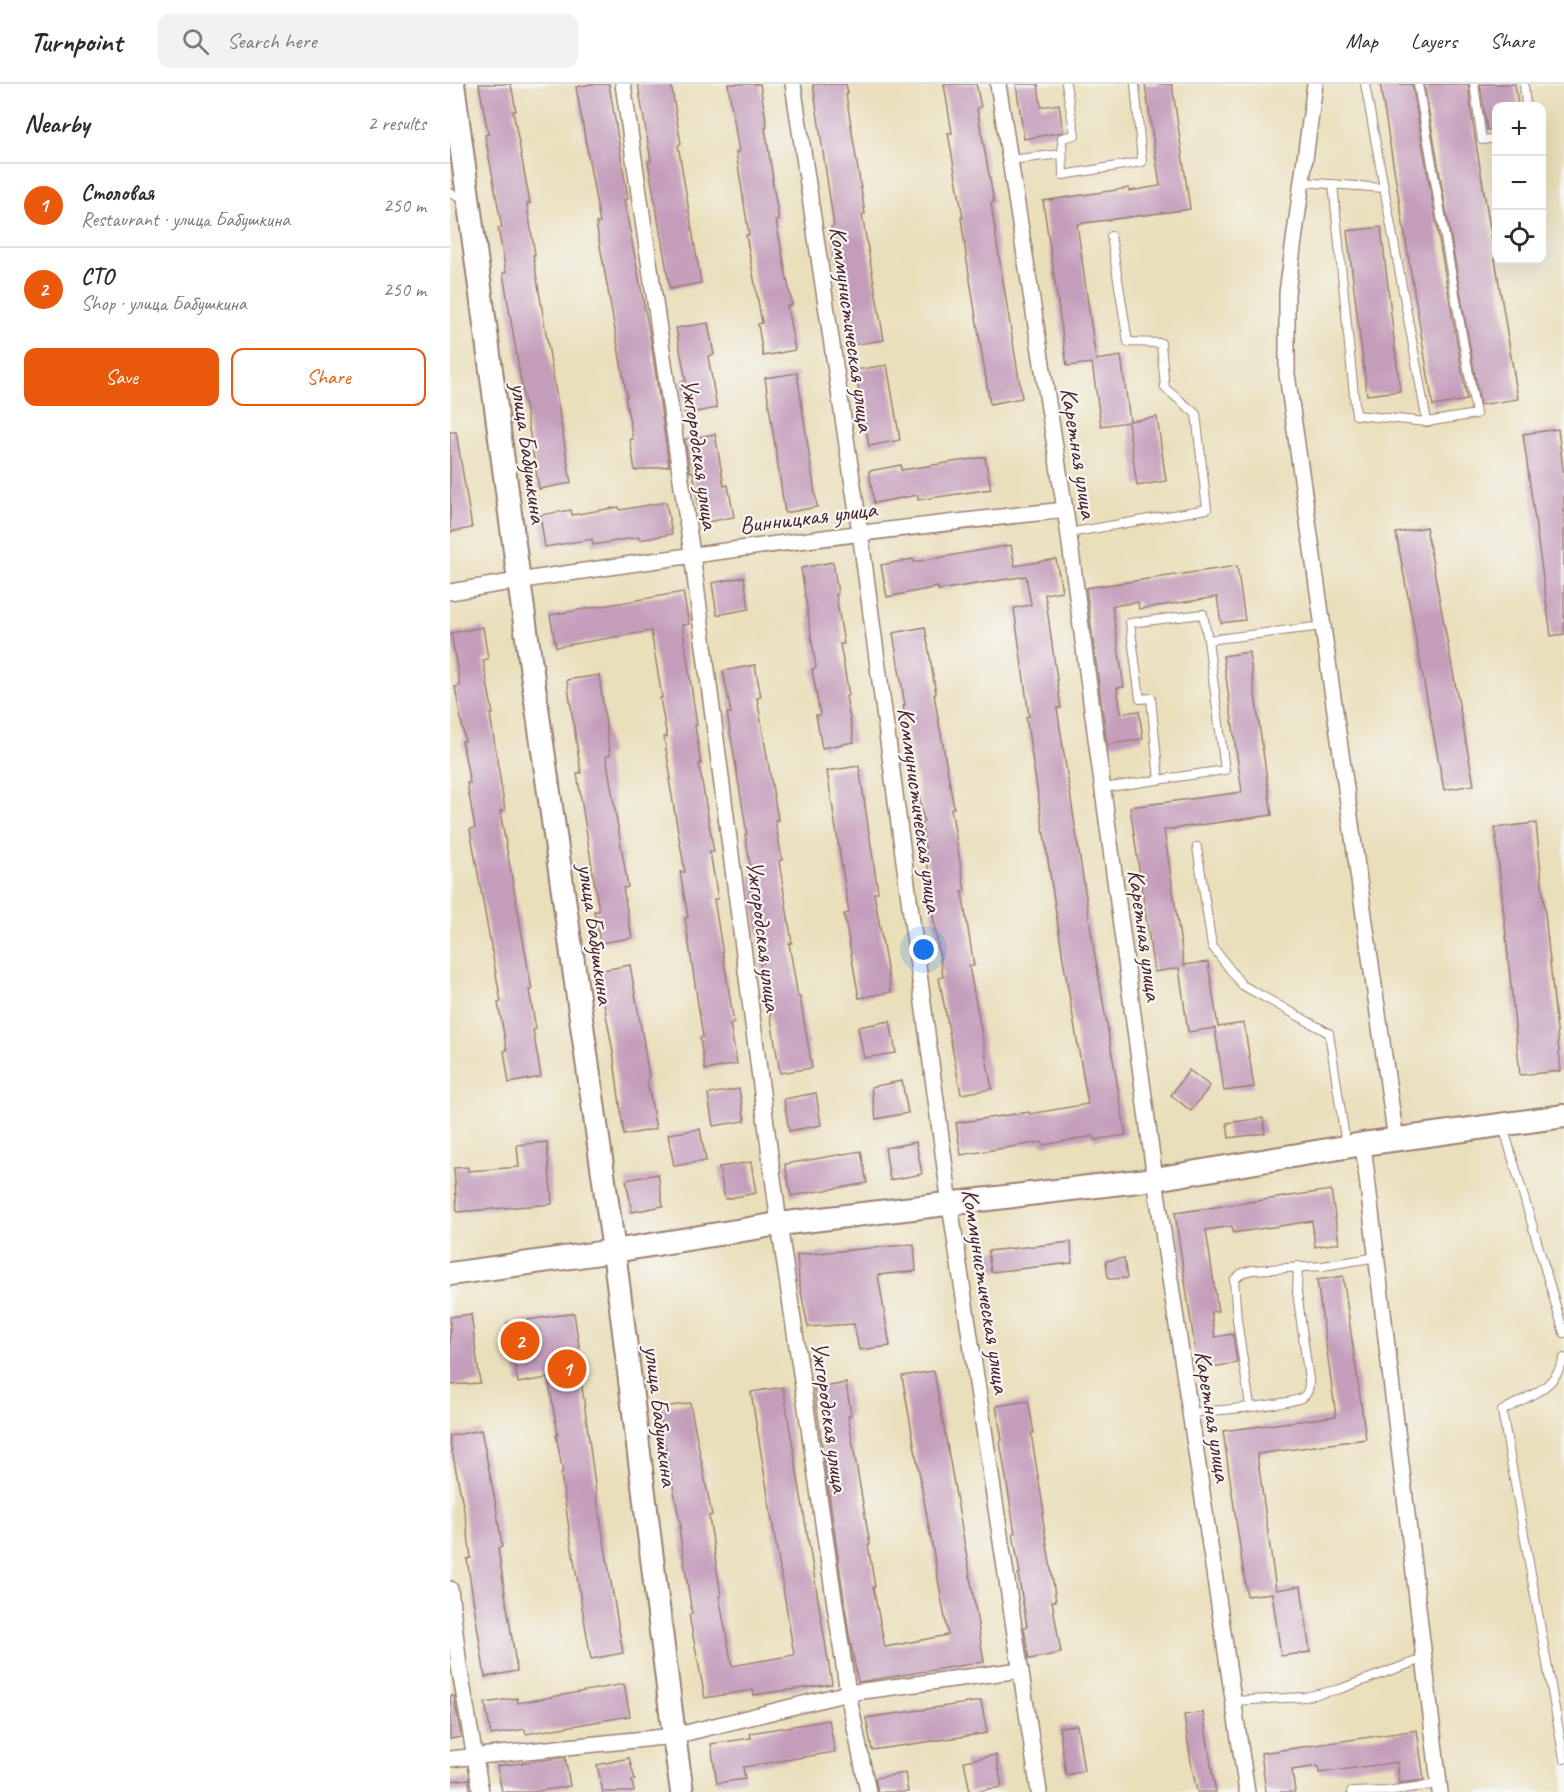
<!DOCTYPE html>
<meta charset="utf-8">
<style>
:root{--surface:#fff;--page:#f2f2f3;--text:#2b2b33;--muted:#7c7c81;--line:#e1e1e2;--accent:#ea580c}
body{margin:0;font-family:Caveat,sans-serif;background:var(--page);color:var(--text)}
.controls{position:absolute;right:18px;top:18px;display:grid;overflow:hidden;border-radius:12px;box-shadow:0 6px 24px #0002}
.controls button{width:54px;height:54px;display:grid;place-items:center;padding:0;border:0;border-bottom:2px solid var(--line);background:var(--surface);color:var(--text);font:30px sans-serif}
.you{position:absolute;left:474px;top:866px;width:21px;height:21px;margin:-15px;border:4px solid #fff;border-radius:50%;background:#1a73e8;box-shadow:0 0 0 9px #1a73e833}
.badge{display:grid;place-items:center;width:39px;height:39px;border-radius:50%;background:var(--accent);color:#fff;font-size:20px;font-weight:700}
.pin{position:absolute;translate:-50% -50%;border:3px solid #fff;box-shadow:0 2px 6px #0006}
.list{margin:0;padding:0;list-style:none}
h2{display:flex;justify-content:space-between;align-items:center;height:78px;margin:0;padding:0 24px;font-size:26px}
h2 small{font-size:20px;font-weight:400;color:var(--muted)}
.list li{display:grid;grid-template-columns:39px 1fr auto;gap:18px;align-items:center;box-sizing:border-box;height:84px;padding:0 24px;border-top:2px solid var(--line)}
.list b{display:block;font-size:22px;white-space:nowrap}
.list p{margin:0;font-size:20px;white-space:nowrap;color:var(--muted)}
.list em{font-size:20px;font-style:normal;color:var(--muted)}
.actions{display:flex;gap:12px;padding:18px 24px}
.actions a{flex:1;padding:14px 0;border:2px solid var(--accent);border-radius:12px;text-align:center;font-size:21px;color:var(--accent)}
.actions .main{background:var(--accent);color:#fff}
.icon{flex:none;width:33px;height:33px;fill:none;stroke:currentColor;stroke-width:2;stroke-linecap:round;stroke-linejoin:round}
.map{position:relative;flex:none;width:1114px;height:1708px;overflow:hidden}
header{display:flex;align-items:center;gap:36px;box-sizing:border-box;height:84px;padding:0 30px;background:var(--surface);border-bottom:2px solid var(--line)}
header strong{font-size:28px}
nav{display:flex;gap:33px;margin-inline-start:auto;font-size:21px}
.search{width:420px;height:54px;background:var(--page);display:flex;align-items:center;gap:15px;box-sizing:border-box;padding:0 21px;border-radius:12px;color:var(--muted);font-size:22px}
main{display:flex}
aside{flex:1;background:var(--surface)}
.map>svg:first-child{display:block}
.building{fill:#c49dbb}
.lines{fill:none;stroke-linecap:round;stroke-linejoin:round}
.lane-casing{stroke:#9a7f73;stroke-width:10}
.street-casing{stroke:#9a7f73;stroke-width:18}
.secondary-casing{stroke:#9a7f73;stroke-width:26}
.lane{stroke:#fff;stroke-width:8}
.street{stroke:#fff;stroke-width:15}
.secondary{stroke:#fff;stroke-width:22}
.labels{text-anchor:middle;stroke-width:4.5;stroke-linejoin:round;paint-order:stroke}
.street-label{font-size:24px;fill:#4a1f2b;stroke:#f6f6f2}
</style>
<header>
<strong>Turnpoint</strong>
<div class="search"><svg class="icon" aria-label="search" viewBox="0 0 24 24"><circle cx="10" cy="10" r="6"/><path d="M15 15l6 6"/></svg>Search here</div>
<nav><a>Map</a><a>Layers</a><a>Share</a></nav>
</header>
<main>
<aside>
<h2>Nearby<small>2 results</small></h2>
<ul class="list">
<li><span class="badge">1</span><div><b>Столовая</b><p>Restaurant · улица Бабушкина</p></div><em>250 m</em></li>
<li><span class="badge">2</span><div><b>СТО</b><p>Shop · улица Бабушкина</p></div><em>250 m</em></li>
</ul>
<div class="actions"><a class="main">Save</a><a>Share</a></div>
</aside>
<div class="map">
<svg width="1114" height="1708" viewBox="0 0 1114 1708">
<rect width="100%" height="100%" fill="#f6f6f2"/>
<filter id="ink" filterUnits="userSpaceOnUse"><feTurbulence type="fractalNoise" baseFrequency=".0167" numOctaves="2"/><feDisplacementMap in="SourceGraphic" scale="12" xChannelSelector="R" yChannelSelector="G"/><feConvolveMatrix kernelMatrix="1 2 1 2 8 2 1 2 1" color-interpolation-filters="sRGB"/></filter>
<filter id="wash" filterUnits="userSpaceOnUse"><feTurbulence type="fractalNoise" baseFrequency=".008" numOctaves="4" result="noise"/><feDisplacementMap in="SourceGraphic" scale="24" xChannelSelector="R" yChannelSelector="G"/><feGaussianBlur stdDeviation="1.35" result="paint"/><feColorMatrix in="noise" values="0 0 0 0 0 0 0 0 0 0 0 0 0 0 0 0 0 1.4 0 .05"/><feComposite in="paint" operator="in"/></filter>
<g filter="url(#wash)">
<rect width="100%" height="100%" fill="#eadfbb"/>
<g id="blocks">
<g class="building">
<path d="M29 0H61L66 27H63L80 119 77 120 85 171H83L121 399 89 405 53 189 56 188 48 144H52L35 51 38 50Z"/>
<path d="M141 0H159L178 115 174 116 201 257 219 382 185 387 180 355H183L175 313H177L146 139H150L126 3Z"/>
<path d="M188 0H221L231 60 228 61 251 199 220 205 198 77H201Z"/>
<path d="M278 0H310L317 43 315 44 323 95H322L329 136 326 137 342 221 337 222 345 266 313 272 308 240 312 239 296 151H299L286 68H289Z"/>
<path d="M363 0H396L398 10H396L415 130 412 131 434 256 402 261 381 143 384 142Z"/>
<path d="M494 0H526L531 23 527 24 544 118 541 119 547 160 572 314 540 320 516 171 511 133H513L498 49H502Z"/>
<path d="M566 0H588L591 23 609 20 613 48 574 55Z"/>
<path d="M695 0H722L740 125 627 140 646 276 671 272 680 337 707 333 716 397 687 402 678 338 651 342 642 279 617 282 593 117 679 104V107L710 102Z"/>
<path d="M930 0H962L1017 316 983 322Z"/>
<path d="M974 0H1018L1024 47 1068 315 1030 321Z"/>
<path d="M1030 0H1065L1068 22H1047V45L1037 46Z"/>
<path d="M931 143 950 307 917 311 897 147Z"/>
<path d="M258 239 264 271 258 272 267 324 235 330 230 298 236 297 226 244Z"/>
<path d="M437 281 450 356 419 362 405 286Z"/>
<path d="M347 289 367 423 335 429 315 294Z"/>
<path d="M1108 345 1114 393V550L1101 552 1073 350Z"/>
<path d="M0 348H6L22 444 0 448Z"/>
<path d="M265 350 274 402 278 401 284 433 252 439 243 387 240 388 235 355Z"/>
<path d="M535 373 541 405 468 416V411L424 419 419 387 451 381V386Z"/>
<path d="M216 418 222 450 190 456 189 453 143 461 142 455 95 463 90 431 121 426 122 431 169 423 170 426Z"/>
<path d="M976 443 1024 701 994 706 946 449Z"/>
<path d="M561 461 565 482 606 475 612 507 595 510 611 624H607L644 866 676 1051 644 1056 643 1052 593 1061 592 1058 511 1071 506 1039 579 1028 580 1030 638 1020 614 881 576 633 579 632 564 524 581 521 576 492 488 506V503L437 513 431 481 463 475 464 478Z"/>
<path d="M383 478 388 510 386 511 394 560H390L399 611 396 612 404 658 372 664 366 631H370L362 585 366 584 351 484Z"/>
<path d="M787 482 795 536 771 539 767 513 689 525 688 518 662 522 674 603 667 604 671 629 689 627 693 655 657 661 636 504Z"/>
<path d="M294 493 299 525 267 531 262 499Z"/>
<path d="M233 508 239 540 232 541 247 641H245L251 680H249L264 768H260L268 815H264L284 939 280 940 287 980 255 986 250 954 253 953 235 834 238 833 230 788H235L219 695H221L214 653H217L210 614H212L201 547 106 563 100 531Z"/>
<path d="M33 543 38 575 33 576 43 630H40L55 726 50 727 82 906H79L86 945 83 946 91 993 59 999 54 967 57 966 48 919 51 918 20 745 25 744 17 699H20L12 657H15L5 603 10 602 1 549Z"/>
<path d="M475 543 486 610 484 611 504 724H501L515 807 512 808 524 882H519L542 1005 511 1010 489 894 493 893 481 819H484L471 738H474L453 622 455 621 443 549Z"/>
<path d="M799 568 822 731 714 746 734 881 758 878 768 943 794 939 804 1003 774 1007 765 944 738 948 729 884 704 888 680 723 792 708 773 572Z"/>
<path d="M305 581 311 613 307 614 328 736H325L332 776 329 777 342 859H339L348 913H350L362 984 330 989 317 911H315L310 879H313L299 792H302L295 750H297L277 629H281L273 587Z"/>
<path d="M149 591 160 671 156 672 178 803 173 804 182 854 150 859 144 827H149L127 689H131L117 596Z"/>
<path d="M409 682 428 808 424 809 441 908 409 914 394 830 399 829 377 687Z"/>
<path d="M1086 739 1111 987 1070 991 1045 744Z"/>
<path d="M180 881 193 954 199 994 197 995 206 1045 174 1051 163 968 148 887Z"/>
<path d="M440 937 446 969 414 974 408 943Z"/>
<path d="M739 986 760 1002 741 1027 721 1011Z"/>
<path d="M452 997 458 1029 426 1035 421 1003Z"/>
<path d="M289 1005 295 1037 263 1042 258 1010Z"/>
<path d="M366 1009 371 1041 339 1047 334 1015Z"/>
<path d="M813 1034 815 1049 779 1054 777 1039Z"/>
<path d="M250 1045 256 1077 224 1082 218 1050Z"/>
<path d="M97 1058 102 1120 7 1128 4 1084 18 1083V1087L69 1083 67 1061Z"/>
<path d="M466 1058 472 1090 440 1096 435 1064Z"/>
<path d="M411 1067 417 1099 341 1112 335 1080Z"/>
<path d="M301 1078 306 1109 275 1115 269 1083Z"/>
<path d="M208 1090 213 1122 182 1128 176 1096Z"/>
<path d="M881 1106 889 1159 865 1163 862 1137 783 1149 782 1142 756 1146 768 1227 761 1228 765 1253 783 1250 787 1279 748 1285 725 1129Z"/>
<path d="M621 1158 622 1179 541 1188 538 1167Z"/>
<path d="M464 1160 466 1187 428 1191 440 1262 409 1266 404 1240 358 1243 349 1198 347 1171Z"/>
<path d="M674 1174 677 1194 658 1195 656 1177Z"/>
<path d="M893 1192 916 1355 807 1370 826 1506 851 1502 860 1568 831 1572 822 1509 797 1512 773 1347 886 1332 867 1196Z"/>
<path d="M124 1229 134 1294 131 1295 147 1416 173 1569 141 1575 122 1465 111 1390 113 1389 106 1351H108L99 1299 97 1294 68 1299 57 1239Z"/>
<path d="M21 1230 30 1299 0 1301V1233Z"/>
<path d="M484 1287 519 1485 534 1578 408 1598 399 1551 364 1305 396 1299 401 1331 398 1332 420 1461H418L425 1503H423L435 1563 498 1551 452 1292Z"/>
<path d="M333 1303 382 1600 304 1611 303 1606 255 1614 239 1531 242 1530 229 1444H231L208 1324 240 1319 262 1431 259 1432 271 1512H269L282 1582 344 1571 301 1308Z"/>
<path d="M578 1317 584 1349H581L594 1429 592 1430 606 1517H602L611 1569 579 1575 574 1543 577 1542 568 1490H570L563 1449H565L550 1357 552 1356 546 1322Z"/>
<path d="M31 1346 46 1421 52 1463 48 1464 67 1587 35 1593 17 1475 21 1474 16 1436 0 1357V1352Z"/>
<path d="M174 1600 180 1632 76 1650 75 1645 41 1651 35 1619 67 1614 68 1619Z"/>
<path d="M0 1612H4L11 1653 0 1655Z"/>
<path d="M531 1617 537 1649 422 1666 416 1634Z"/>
<path d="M753 1628 763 1694 766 1708H747L741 1678 734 1631Z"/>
<path d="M379 1636 385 1668 293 1683 295 1695 267 1699 261 1660 301 1654 300 1649Z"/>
<path d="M627 1641 634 1687 616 1691 609 1643Z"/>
<path d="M967 1646 974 1696 950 1699 947 1678 869 1689 868 1682 842 1686 845 1708H816L811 1669Z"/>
<path d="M546 1671 552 1703 520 1708 514 1677Z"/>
<path d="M115 1673 120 1702 84 1708H52L47 1682Z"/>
<path d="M179 1674 185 1696H182L184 1708H153L147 1681Z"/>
<path d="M455 1689 458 1708H428L425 1694Z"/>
<path d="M19 1695 20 1708H0V1697Z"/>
</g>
</g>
</g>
<g filter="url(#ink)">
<use href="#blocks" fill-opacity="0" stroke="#9a7f73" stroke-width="1.5"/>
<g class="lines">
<g class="lane-casing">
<g id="lane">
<path d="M616 0 625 51 612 54 613 91 692 78 685 0"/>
<path d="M915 0 977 338 1026 330 968 0"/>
<path d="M1024 0 1032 56 1046 54"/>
<path d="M1074 0 1076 22"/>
<path d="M560 76 612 70"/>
<path d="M852 98 934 104"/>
<path d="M883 100 906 331 977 338"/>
<path d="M0 109 14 116"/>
<path d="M619 449 757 425 746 330 715 304 711 259 678 258 661 152"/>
<path d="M709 696 701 614 690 615 680 539 753 530 758 556"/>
<path d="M653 704 775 686 758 556 873 542"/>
<path d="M747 763 762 862 792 901 879 949 896 1061"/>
<path d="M1053 1042 1114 1249"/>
<path d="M1114 1274C1104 1307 1078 1311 1052 1327L1114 1675"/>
<path d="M800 1322 787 1236 784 1196 792 1189 802 1186 873 1182 927 1173"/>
<path d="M740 1329C759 1327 842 1321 853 1313 859 1309 859 1302 859 1296L847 1208 848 1182"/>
<path d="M783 1617 855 1613 890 1605 975 1574"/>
<path d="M901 1708 936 1707 989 1700"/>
</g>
</g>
<g class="street-casing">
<g id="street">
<path d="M173 0 242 470 329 1140 398 1609 418 1708"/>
<path d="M343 0 410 448 500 1121 589 1708"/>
<path d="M548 0 618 445 705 1095 797 1708"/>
<path d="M865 0 837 209V290L946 1056"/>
<path d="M0 508C204 474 409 448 615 426"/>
<path d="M913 1060 990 1708"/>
<path d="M0 1505 9 1582 31 1708"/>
<path d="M0 1675 224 1652 398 1609 571 1586"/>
</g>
</g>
<g class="secondary-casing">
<g id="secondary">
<path d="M3 0 69 497 164 1167 224 1652 232 1708"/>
<path d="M0 1190 164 1167 329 1140 705 1095 913 1060 1114 1032"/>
</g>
</g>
<use href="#lane" class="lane"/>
<use href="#street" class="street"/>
<use href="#secondary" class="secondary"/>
</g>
</g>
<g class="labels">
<g class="street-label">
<text transform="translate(402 245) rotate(82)" y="8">Коммунистическая улица</text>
<text transform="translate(79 369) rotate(82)" y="8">улица Бабушкина</text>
<text transform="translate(629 369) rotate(81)" y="8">Каретная улица</text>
<text transform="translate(250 370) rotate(82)" y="8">Ужгородская улица</text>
<text transform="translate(358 433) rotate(-7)" y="8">Винницкая улица</text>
<text transform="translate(470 726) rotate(82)" y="8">Коммунистическая улица</text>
<text transform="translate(146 850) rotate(82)" y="8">улица Бабушкина</text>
<text transform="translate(695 851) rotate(82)" y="8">Каретная улица</text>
<text transform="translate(314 852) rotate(83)" y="8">Ужгородская улица</text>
<text transform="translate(536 1207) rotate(81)" y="8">Коммунистическая улица</text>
<text transform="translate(211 1332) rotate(83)" y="8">улица Бабушкина</text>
<text transform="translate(763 1332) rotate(81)" y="8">Каретная улица</text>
<text transform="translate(380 1333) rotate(82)" y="8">Ужгородская улица</text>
</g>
</g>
</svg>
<div class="controls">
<button>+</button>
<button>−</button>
<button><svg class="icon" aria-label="locate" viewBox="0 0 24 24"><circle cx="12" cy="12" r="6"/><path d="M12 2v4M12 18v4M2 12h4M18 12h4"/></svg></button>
</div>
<div class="you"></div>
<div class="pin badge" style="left:117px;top:1285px">1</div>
<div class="pin badge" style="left:70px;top:1257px">2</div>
</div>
</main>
